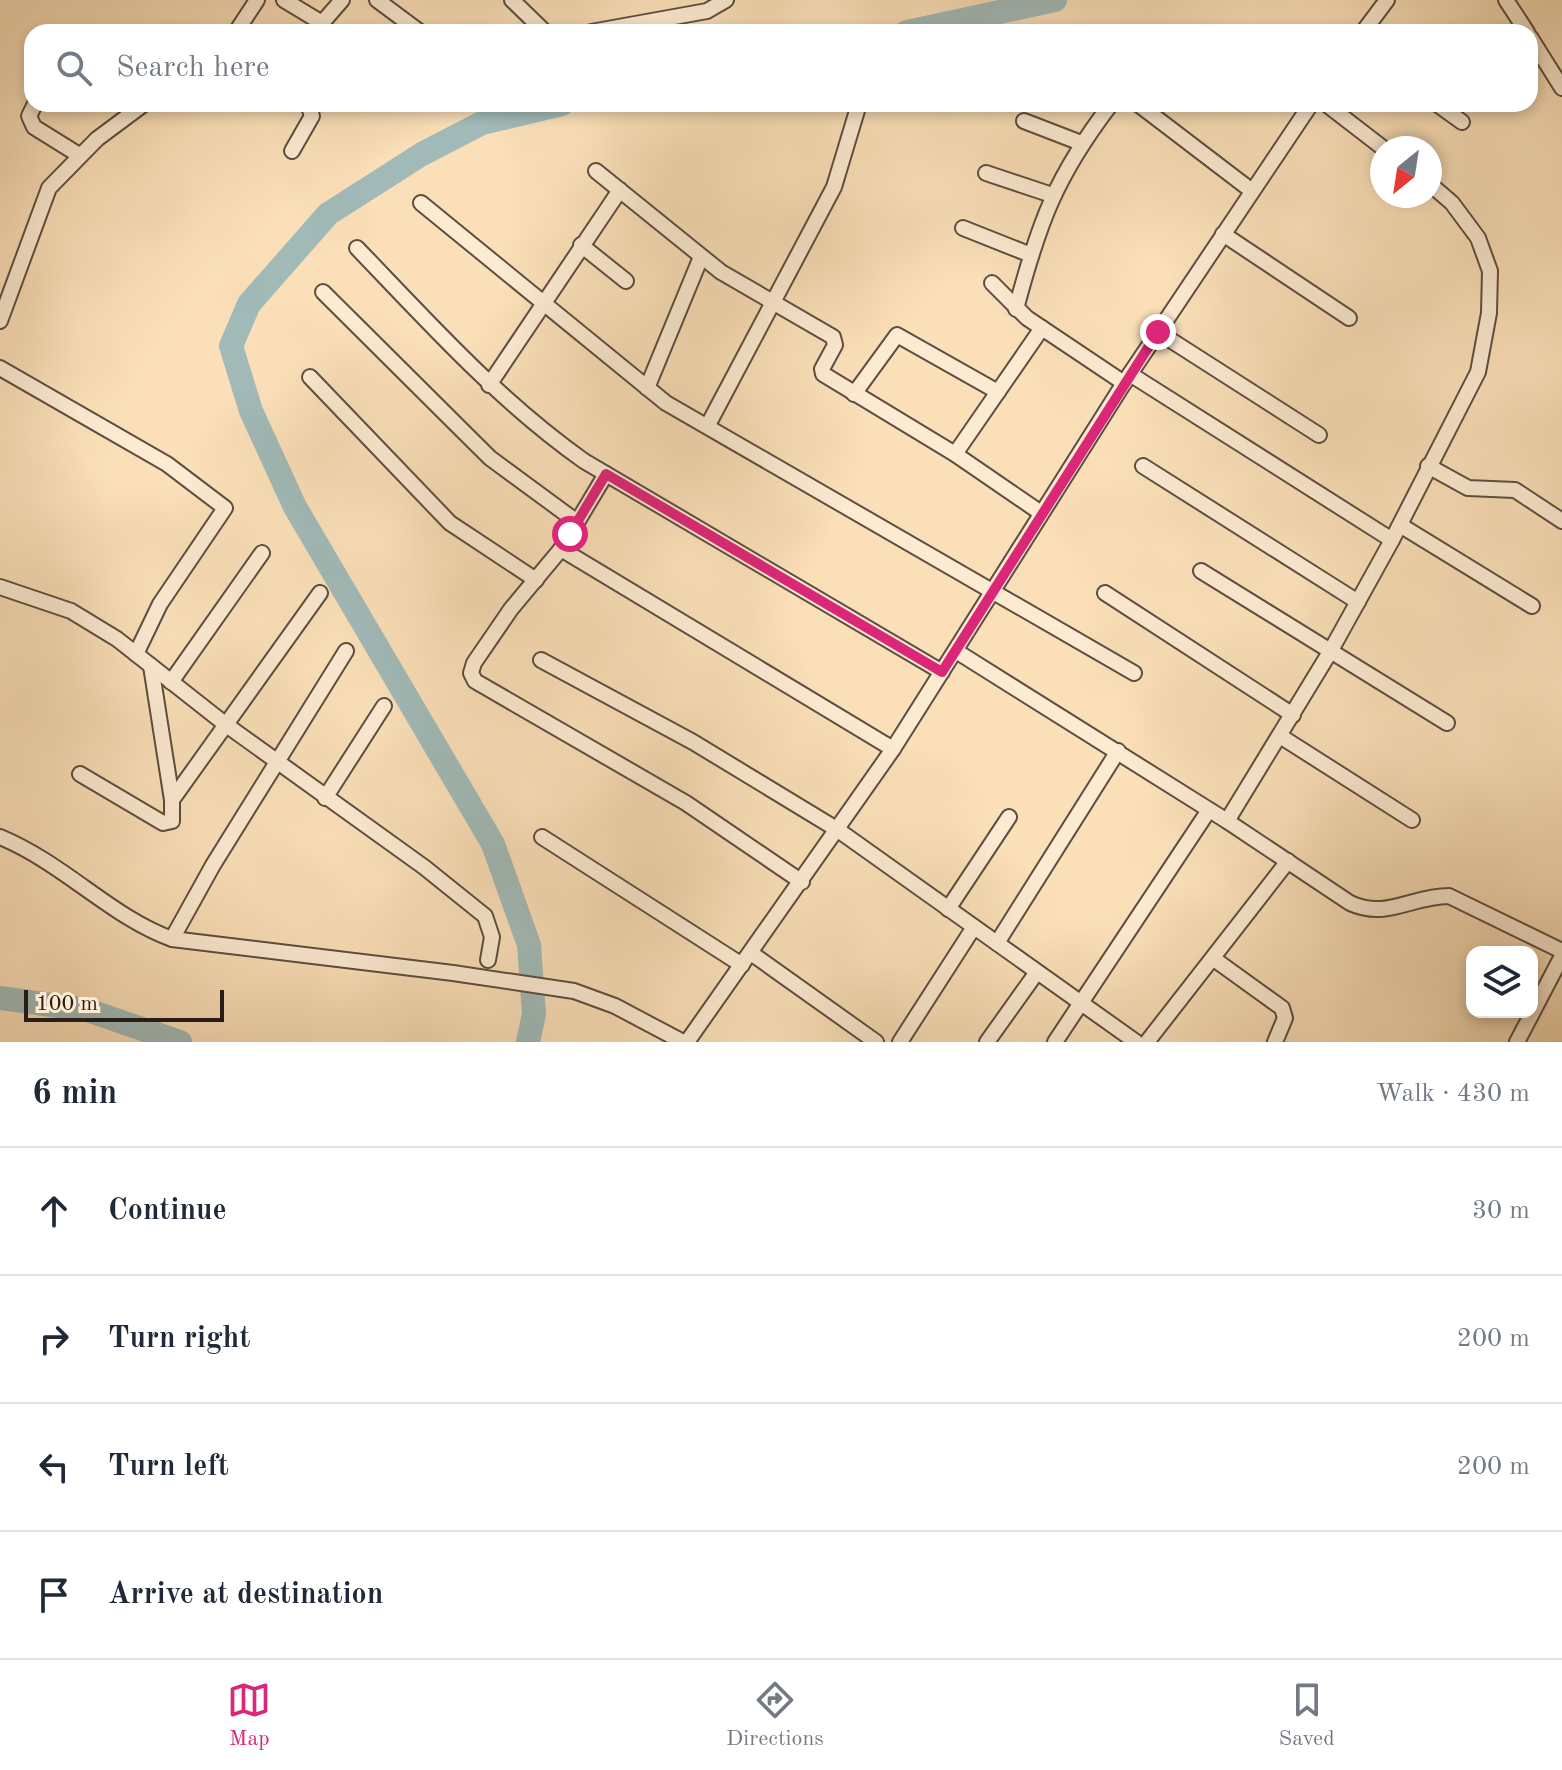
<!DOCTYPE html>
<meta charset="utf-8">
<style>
:root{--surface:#fff;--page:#f2f2f3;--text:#1f2937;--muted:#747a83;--line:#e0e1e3;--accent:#db2777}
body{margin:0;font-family:"Old Standard TT",serif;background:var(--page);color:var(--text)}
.controls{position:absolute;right:24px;bottom:24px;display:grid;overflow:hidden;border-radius:16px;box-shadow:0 4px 12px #0003}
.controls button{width:72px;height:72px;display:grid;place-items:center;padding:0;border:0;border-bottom:2px solid var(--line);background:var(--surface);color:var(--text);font:40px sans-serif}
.compass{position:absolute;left:1370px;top:136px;width:72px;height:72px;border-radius:50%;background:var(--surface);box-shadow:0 4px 12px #0003;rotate:210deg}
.scale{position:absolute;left:24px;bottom:20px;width:200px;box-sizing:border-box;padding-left:8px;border:4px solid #281d18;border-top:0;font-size:22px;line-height:28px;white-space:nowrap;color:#281d18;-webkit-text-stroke:6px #fcead1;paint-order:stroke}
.stop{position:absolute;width:24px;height:24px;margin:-18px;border:6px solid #db2777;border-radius:50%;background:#fff}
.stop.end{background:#db2777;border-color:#fff;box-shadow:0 2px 8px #0008}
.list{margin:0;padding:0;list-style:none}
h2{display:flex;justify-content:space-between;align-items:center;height:104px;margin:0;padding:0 32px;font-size:34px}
h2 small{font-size:26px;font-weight:400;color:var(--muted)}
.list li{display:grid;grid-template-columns:52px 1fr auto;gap:24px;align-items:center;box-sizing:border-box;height:128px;padding:0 32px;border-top:2px solid var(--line)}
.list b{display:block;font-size:30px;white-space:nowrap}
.list em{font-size:26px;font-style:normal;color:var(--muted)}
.icon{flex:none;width:44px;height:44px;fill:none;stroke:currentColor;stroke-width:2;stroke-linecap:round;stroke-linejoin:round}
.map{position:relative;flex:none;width:1562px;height:1042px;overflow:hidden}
.search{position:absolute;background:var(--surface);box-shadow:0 4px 12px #0003;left:24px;right:24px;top:24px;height:88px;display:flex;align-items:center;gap:20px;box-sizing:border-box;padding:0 28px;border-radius:24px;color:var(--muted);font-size:30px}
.sheet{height:616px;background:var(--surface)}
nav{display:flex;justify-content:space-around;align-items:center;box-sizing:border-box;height:112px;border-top:2px solid var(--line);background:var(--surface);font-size:22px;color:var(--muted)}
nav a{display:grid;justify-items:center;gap:4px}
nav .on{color:var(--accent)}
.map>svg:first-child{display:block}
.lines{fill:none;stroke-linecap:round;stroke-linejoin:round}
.river{stroke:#a1bab8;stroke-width:24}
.minor-casing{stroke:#5c4e40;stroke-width:18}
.minor{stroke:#fcead1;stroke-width:14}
.route{stroke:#db2777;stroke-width:10}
</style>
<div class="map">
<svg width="1562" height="1042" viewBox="0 0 1562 1042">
<rect width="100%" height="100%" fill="#fadfb8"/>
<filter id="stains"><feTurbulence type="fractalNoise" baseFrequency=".0025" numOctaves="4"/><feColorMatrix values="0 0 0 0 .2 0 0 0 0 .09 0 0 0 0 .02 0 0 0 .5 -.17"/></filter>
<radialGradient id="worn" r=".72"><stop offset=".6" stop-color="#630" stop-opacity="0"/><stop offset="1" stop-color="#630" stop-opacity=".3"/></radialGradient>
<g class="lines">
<g class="river">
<path d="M907 32 1055 0"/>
<path d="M0 998 87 1010 180 1042"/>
<path d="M528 1042 534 1014 529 945 493 844 295 507 251 411 231 346 249 304 328 214 422 154 482 123 562 104"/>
</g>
<g class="minor-casing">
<g id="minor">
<path d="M284 0 322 23 342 0"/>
<path d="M377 0 420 32"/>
<path d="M512 0 545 32"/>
<path d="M1506 0 1527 32"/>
<path d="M236 32 257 0"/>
<path d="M591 32 707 11 726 0"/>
<path d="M1363 32 1387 0"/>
<path d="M1530 37 1562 88"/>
<path d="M35 104 29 116 34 127 79 155"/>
<path d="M1138 104 1252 191"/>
<path d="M1326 104 1383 148"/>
<path d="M1437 104 1462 122"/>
<path d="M1024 121 1081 143"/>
<path d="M292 151 312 116 308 104"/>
<path d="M596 171 721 272 833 337 835 345 822 369 823 374 955 454 1041 513"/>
<path d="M986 173 1052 195"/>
<path d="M421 203 666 403 1134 673"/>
<path d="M963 228 1031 255"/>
<path d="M1223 234 1349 318"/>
<path d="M581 245 626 281"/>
<path d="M357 248C430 324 498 400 584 461L942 672"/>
<path d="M992 283 1027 318 1124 383"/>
<path d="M323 292 490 458 577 522"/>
<path d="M1016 309C1039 222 1056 176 1111 104"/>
<path d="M0 321 49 188 97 139 144 104"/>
<path d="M1158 332 1319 435"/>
<path d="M0 368 167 464 225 508 160 604 136 654"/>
<path d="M1130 374 1392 540"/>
<path d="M310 377 450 523 536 580"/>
<path d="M489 385 620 190"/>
<path d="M647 388 701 257"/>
<path d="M854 394 897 335 998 392"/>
<path d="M708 425 834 187 859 104"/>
<path d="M955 454 1042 328"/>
<path d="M1143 466 1358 602"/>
<path d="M1428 466 1468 488 1515 490 1562 521"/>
<path d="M606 474 561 549 511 609 474 663 471 673 475 681 686 803 802 882"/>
<path d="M1400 525 1532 606"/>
<path d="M561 549 893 749"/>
<path d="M1201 571 1447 723"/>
<path d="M0 587 71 611 117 639 225 724 424 867 485 916 492 937 488 960"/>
<path d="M1105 593 1293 715"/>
<path d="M956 651 1227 821 1350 903C1387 920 1411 896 1449 896L1562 951"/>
<path d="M541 660 693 742 838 830 1136 1042"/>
<path d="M171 682 262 553"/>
<path d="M1280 736 1412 820"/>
<path d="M80 774 163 823 172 821V800L151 666"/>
<path d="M325 798 384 706"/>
<path d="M172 800 320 593"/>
<path d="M1227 821 1330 652 1392 540 1478 372 1489 313 1490 271 1478 238 1452 203 1430 184"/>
<path d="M0 837C65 864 111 917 172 939L453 973 574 991 615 1006 683 1042"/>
<path d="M542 837 742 965"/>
<path d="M948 909 1009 817"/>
<path d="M172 939 213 865 346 651"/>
<path d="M997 943 1118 751"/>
<path d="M751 953 876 1042"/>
<path d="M1214 959 1282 1008 1285 1018 1275 1042"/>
<path d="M687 1042 893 749 1124 383 1311 104"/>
<path d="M900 1042 974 927"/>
<path d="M987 1042 1037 972"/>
<path d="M1055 1042 1209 810"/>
<path d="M1147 1042 1288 861"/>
<path d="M1517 1042 1562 956"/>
</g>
</g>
<use href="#minor" class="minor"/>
</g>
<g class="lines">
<path class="route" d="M570 534 606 474 942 672 1158 332"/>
</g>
<rect width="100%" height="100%" filter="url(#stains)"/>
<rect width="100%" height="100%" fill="url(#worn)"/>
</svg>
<div class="controls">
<button><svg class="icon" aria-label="layers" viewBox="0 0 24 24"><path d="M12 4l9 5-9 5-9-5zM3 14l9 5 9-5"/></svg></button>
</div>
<svg class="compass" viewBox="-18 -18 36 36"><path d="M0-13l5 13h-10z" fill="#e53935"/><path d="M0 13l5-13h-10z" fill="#747a83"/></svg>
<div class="scale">100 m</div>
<div class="stop" style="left:570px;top:534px"></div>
<div class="stop end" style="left:1158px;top:332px"></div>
<div class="search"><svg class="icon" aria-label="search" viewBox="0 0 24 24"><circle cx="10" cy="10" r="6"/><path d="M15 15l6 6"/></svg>Search here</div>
</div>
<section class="sheet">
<h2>6 min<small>Walk · 430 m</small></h2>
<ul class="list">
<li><svg class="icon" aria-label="ahead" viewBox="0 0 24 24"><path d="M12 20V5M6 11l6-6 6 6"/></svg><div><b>Continue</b></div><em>30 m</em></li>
<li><svg class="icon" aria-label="right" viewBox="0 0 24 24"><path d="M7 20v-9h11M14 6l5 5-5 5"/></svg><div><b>Turn right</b></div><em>200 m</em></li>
<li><svg class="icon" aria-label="left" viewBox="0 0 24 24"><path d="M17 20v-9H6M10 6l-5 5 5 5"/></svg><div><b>Turn left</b></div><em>200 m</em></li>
<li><svg class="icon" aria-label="arrive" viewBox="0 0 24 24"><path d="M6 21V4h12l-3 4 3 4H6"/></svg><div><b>Arrive at destination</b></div></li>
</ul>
</section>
<nav>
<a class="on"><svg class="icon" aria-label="map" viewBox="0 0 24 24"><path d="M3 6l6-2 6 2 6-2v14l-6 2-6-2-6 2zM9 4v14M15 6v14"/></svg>Map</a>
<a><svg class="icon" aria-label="directions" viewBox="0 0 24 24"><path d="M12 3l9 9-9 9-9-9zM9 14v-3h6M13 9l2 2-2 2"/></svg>Directions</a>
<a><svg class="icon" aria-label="saved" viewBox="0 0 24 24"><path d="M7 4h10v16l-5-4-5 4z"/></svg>Saved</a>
</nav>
